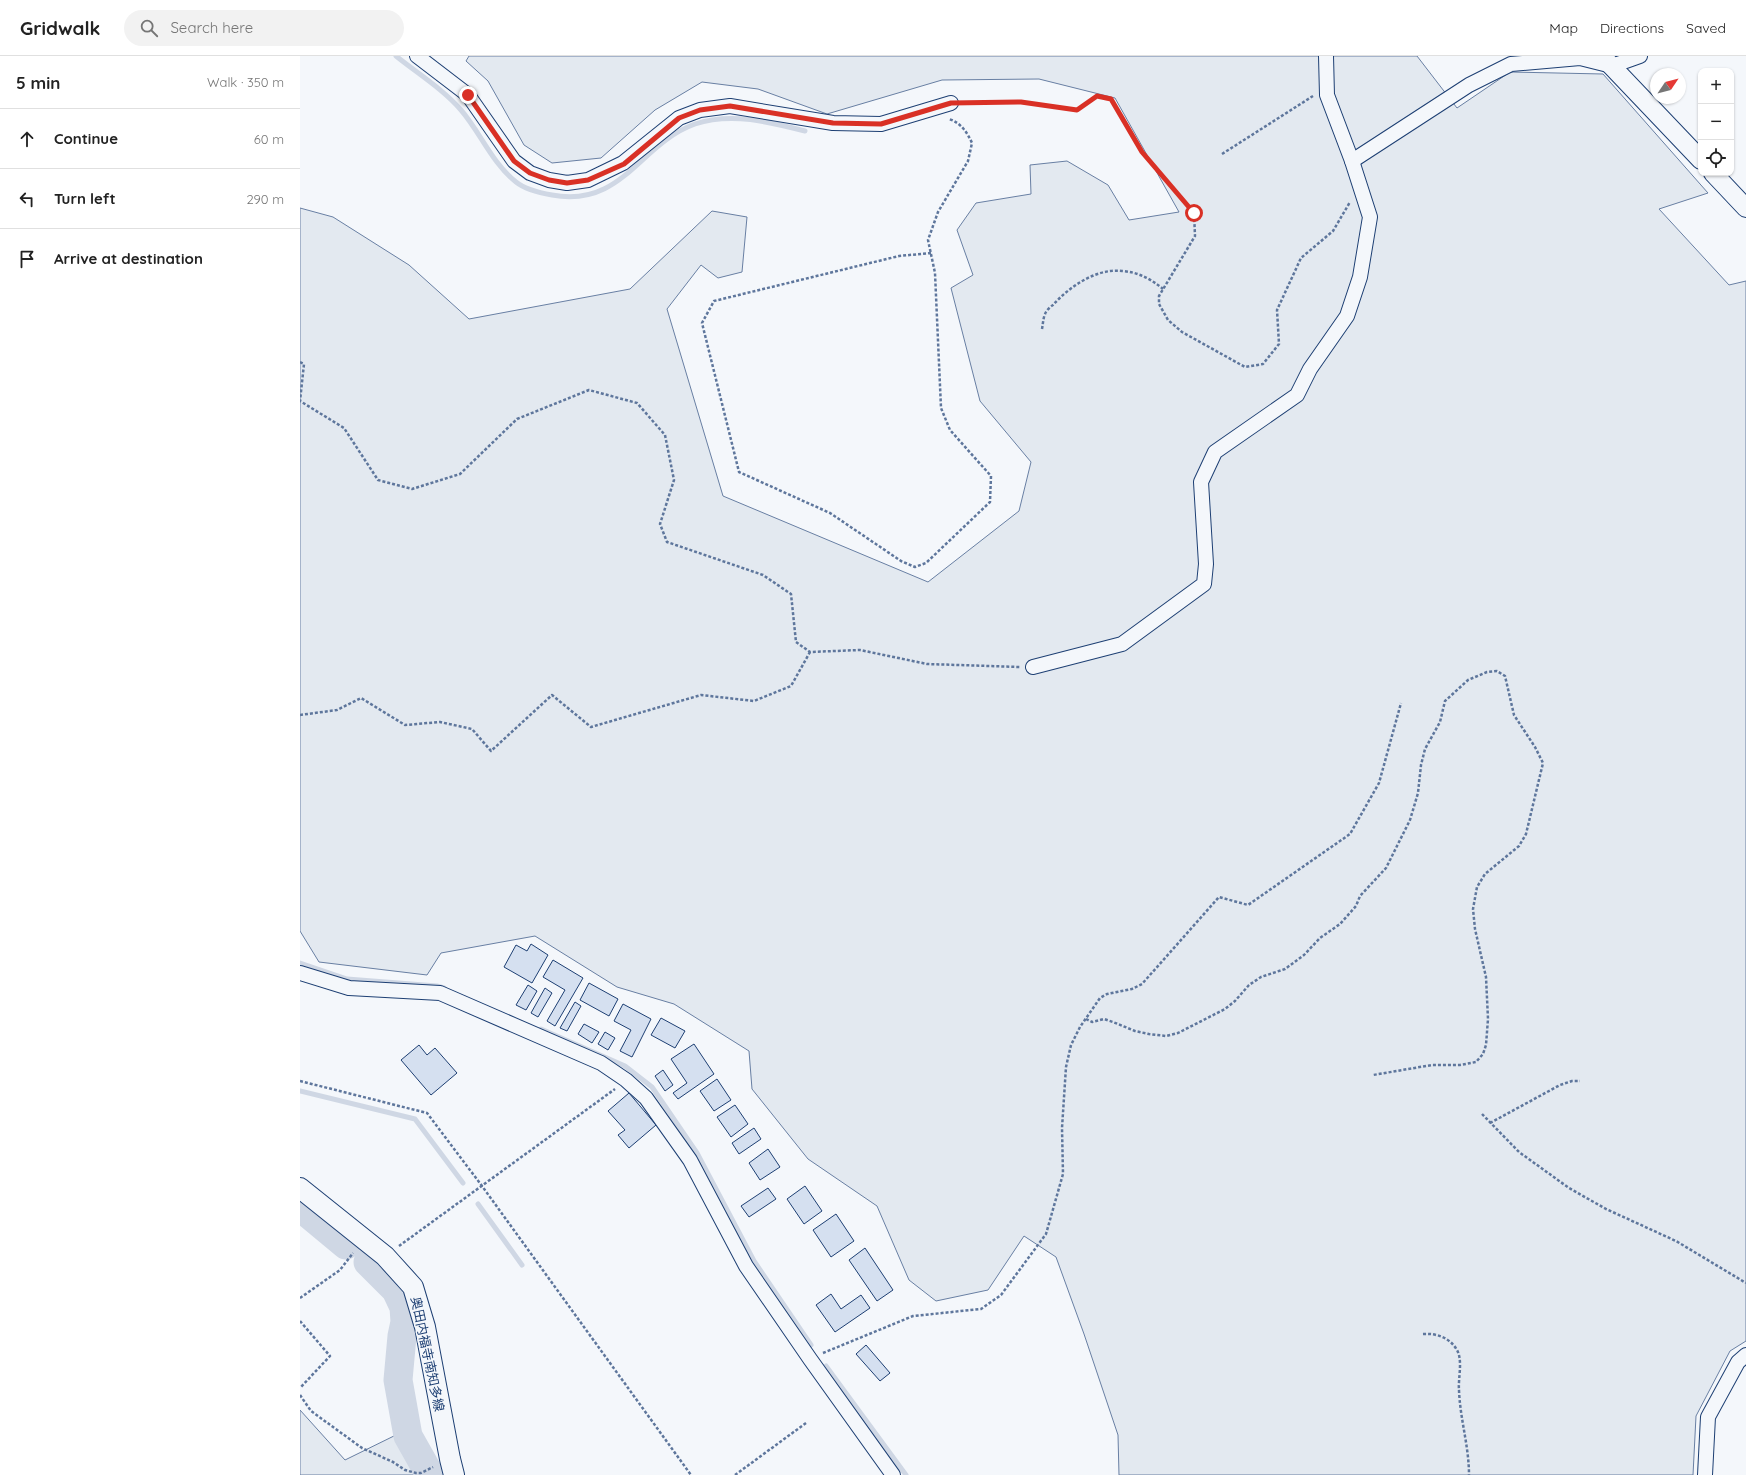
<!DOCTYPE html>
<meta charset="utf-8">
<style>
:root{--surface:#fff;--page:#f2f2f2;--text:#222;--muted:#767676;--line:#e0e0e0}
body{margin:0;font-family:Quicksand,"Noto Sans JP",sans-serif;background:var(--page);color:var(--text)}
.controls{position:absolute;right:12px;top:12px;display:grid;overflow:hidden;border-radius:8px;box-shadow:0 1px 3px #0004}
.controls button{width:36px;height:36px;display:grid;place-items:center;padding:0;border:0;border-bottom:1px solid var(--line);background:var(--surface);color:var(--text);font:20px sans-serif}
.compass{position:absolute;left:1350px;top:12px;width:36px;height:36px;border-radius:50%;background:var(--surface);box-shadow:0 1px 3px #0004;rotate:55deg}
.stop{position:absolute;width:12px;height:12px;margin:-9px;border:3px solid #d93025;border-radius:50%;background:#fff}
.stop.end{background:#d93025;border-color:#fff;box-shadow:0 1px 4px #0008}
.list{margin:0;padding:0;list-style:none}
h2{display:flex;justify-content:space-between;align-items:center;height:52px;margin:0;padding:0 16px;font-size:17px}
h2 small{font-size:13px;font-weight:400;color:var(--muted)}
.list li{display:grid;grid-template-columns:26px 1fr auto;gap:12px;align-items:center;box-sizing:border-box;height:60px;padding:0 16px;border-top:1px solid var(--line)}
.list b{display:block;font-size:15px;white-space:nowrap}
.list em{font-size:13px;font-style:normal;color:var(--muted)}
.icon{flex:none;width:22px;height:22px;fill:none;stroke:currentColor;stroke-width:2;stroke-linecap:round;stroke-linejoin:round}
.map{position:relative;flex:none;width:1446px;height:1419px;overflow:hidden}
header{display:flex;align-items:center;gap:24px;box-sizing:border-box;height:56px;padding:0 20px;background:var(--surface);border-bottom:1px solid var(--line)}
header strong{font-size:19px}
nav{display:flex;gap:22px;margin-inline-start:auto;font-size:14px}
.search{width:280px;height:36px;background:var(--page);display:flex;align-items:center;gap:10px;box-sizing:border-box;padding:0 14px;border-radius:22px;color:var(--muted);font-size:15px}
main{display:flex}
aside{flex:1;background:var(--surface)}
.map>svg:first-child{display:block}
.green{fill:#e3e9f0;stroke:#687fa3}
.lines{fill:none;stroke-linecap:round;stroke-linejoin:round}
.stream{stroke:#cfd7e4;stroke-width:5}
.river{stroke:#cfd7e4;stroke-width:29}
.building{fill:#d5e0f0;stroke:#1d3f73}
.minor-casing{stroke:#1d3f73;stroke-width:16}
.tertiary-casing{stroke:#1d3f73;stroke-width:20}
.secondary-casing{stroke:#1d3f73;stroke-width:22}
.path{stroke:#5e769c;stroke-width:2.5;stroke-dasharray:3 2;stroke-linecap:butt}
.minor{stroke:#f4f7fb;stroke-width:14}
.tertiary{stroke:#f4f7fb;stroke-width:18}
.secondary{stroke:#f4f7fb;stroke-width:20}
.route{stroke:#d93025;stroke-width:5}
.labels{text-anchor:middle;stroke-width:3;stroke-linejoin:round;paint-order:stroke}
.street-label{font-size:13px;fill:#1d3f73;stroke:#f4f7fb}
</style>
<header>
<strong>Gridwalk</strong>
<div class="search"><svg class="icon" aria-label="search" viewBox="0 0 24 24"><circle cx="10" cy="10" r="6"/><path d="M15 15l6 6"/></svg>Search here</div>
<nav><a>Map</a><a>Directions</a><a>Saved</a></nav>
</header>
<main>
<aside>
<h2>5 min<small>Walk · 350 m</small></h2>
<ul class="list">
<li><svg class="icon" aria-label="ahead" viewBox="0 0 24 24"><path d="M12 20V5M6 11l6-6 6 6"/></svg><div><b>Continue</b></div><em>60 m</em></li>
<li><svg class="icon" aria-label="left" viewBox="0 0 24 24"><path d="M17 20v-9H6M10 6l-5 5 5 5"/></svg><div><b>Turn left</b></div><em>290 m</em></li>
<li><svg class="icon" aria-label="arrive" viewBox="0 0 24 24"><path d="M6 21V4h12l-3 4 3 4H6"/></svg><div><b>Arrive at destination</b></div></li>
</ul>
</aside>
<div class="map">
<svg width="1446" height="1419" viewBox="0 0 1446 1419">
<rect width="100%" height="100%" fill="#f4f7fb"/>
<g class="green">
<path d="M169 0H1117L1157 52 1210 16 1303 18 1408 137 1359 153 1429 229 1446 225V1285L1430 1295 1396 1360 1393 1419H819L818 1379 784 1278 756 1201 724 1180 688 1234 636 1245 609 1224 577 1150 508 1103 452 1033 449 995 374 948 317 931 235 880 141 897 127 919 19 906 0 875V152L33 161 109 209 169 263 330 233 412 155 447 161 442 216 418 222 401 209 367 253 423 440 628 526 719 455 731 406 680 345 651 232 673 219 657 174 676 147 731 138 730 109 767 105 808 129 829 164 879 156 815 42 739 23 642 24 527 58 458 33 402 26 355 54 301 102 252 107 224 89 188 25 166 5Z"/>
<path d="M0 1354 45 1404 100 1377 125 1419H0Z"/>
</g>
<g class="lines">
<g class="stream">
<path d="M96 0C117 17 143 33 161 54 180 76 192 107 216 126 226 134 240 137 252 139 323 152 339 88 395 68 431 56 470 66 505 75"/>
<path d="M0 907 47 923 137 930 144 932"/>
<path d="M241 973 325 1010 352 1031 397 1097 454 1205 511 1289"/>
<path d="M0 1035 115 1063 163 1127"/>
<path d="M178 1148 222 1209"/>
<path d="M526 1310 606 1419"/>
</g>
<g class="river">
<path d="M0 1151 46 1189"/>
<path d="M68 1206 96 1234 104 1251 105 1266 102 1280 98 1324 108 1380 130 1419"/>
</g>
</g>
<g class="building">
<path d="M231 888 248 899 232 927 204 911 216 889 227 895Z"/>
<path d="M253 904 283 922 255 970 247 965 265 934 243 921Z"/>
<path d="M289 927 318 943 309 960 280 944Z"/>
<path d="M228 929 237 935 226 954 216 949Z"/>
<path d="M245 932 252 937 238 961 231 957Z"/>
<path d="M275 946 281 950 267 975 260 972Z"/>
<path d="M323 948 351 963 332 1001 320 995 331 974 314 965Z"/>
<path d="M361 962 385 975 375 992 351 979Z"/>
<path d="M284 968 299 976 292 987 278 978Z"/>
<path d="M305 976 315 982 308 994 298 988Z"/>
<path d="M394 988 414 1018 378 1043 373 1037 387 1027 371 1003Z"/>
<path d="M119 989 127 999 135 992 157 1017 131 1039 101 1004Z"/>
<path d="M363 1014 373 1029 365 1035 355 1020Z"/>
<path d="M417 1023 431 1044 414 1055 400 1035Z"/>
<path d="M329 1037 356 1069 329 1092 318 1079 325 1074 308 1055Z"/>
<path d="M435 1049 448 1068 431 1081 417 1061Z"/>
<path d="M454 1072 461 1083 439 1098 432 1087Z"/>
<path d="M468 1093 480 1111 460 1124 449 1107Z"/>
<path d="M505 1130 522 1155 504 1168 487 1143Z"/>
<path d="M468 1132 476 1143 449 1161 441 1150Z"/>
<path d="M536 1158 554 1185 531 1201 513 1174Z"/>
<path d="M565 1192 593 1234 577 1245 549 1204Z"/>
<path d="M531 1238 541 1253 561 1239 570 1252 535 1276 516 1249Z"/>
<path d="M566 1289 590 1317 580 1325 556 1298Z"/>
</g>
<g class="lines">
<g class="minor-casing">
<g id="minor">
<path d="M117 0 168 39 214 105 230 117 249 124 267 127 288 124 323 107 379 62 400 54 430 50 533 67 581 68 651 47"/>
<path d="M1052 105 1169 29 1211 8 1280 2 1312 10 1340 0"/>
<path d="M733 611 822 588 904 528 906 508 901 426 915 396 997 339 1010 313 1047 260 1060 221 1070 161 1052 105 1027 39 1026 0"/>
<path d="M0 917 49 932 140 937 301 1007 326 1024 346 1042 390 1104 446 1210 510 1303 593 1419"/>
<path d="M1405 1419 1408 1361 1438 1306 1446 1299"/>
</g>
</g>
<g class="tertiary-casing">
<g id="tertiary">
<path d="M1302 0 1401 104"/>
<path d="M1413 117 1446 152"/>
</g>
</g>
<g class="secondary-casing">
<path id="secondary" d="M0 1132 85 1200 113 1231 125 1271 150 1403 154 1419"/>
</g>
<g class="path">
<path d="M664 47 721 46 777 54 797 40 811 43 842 96 894 157 895 180 859 240V248L868 264 882 276 945 311 963 308 979 288 977 254 1001 202 1033 175 1050 146"/>
<path d="M922 98 1013 40"/>
<path d="M631 197 599 200 414 245 402 267 439 416 530 457 601 505 615 511 626 507 690 446 691 420 650 374 641 352 635 217 628 184 638 156 668 105 672 87C667 76 661 67 649 63"/>
<path d="M742 273C743 268 743 263 745 258 746 255 750 251 753 249 769 231 796 212 822 215 838 216 851 223 863 233"/>
<path d="M0 306 4 308 0 345 44 372 78 424 112 433 160 418 217 363 289 334 337 347 365 379 374 424 360 468 367 486 463 519 491 538 496 586 510 596 560 594 627 608 720 611"/>
<path d="M0 659 37 654 61 642 105 669 140 666 172 673 191 695 252 639 291 671 401 639 454 645 491 630 510 596"/>
<path d="M786 963 792 966 804 963 813 966 835 975 849 978 866 980 878 977 925 953 935 945 949 929 961 921 985 913 1004 899 1020 882 1040 868 1056 850 1060 840 1086 812 1110 764 1118 737 1121 709 1125 693 1140 666 1145 645 1168 624 1187 616 1197 615 1205 620 1214 659 1235 691 1243 707 1226 778 1219 790 1185 818 1177 831 1173 853 1175 873 1186 921 1188 963 1186 989 1183 998 1176 1006 1160 1009H1132L1073 1019"/>
<path d="M0 1025 127 1057 182 1130 391 1419"/>
<path d="M1182 1058 1219 1096 1269 1132 1306 1153 1376 1185 1446 1227"/>
<path d="M1190 1067 1260 1029 1272 1025H1280"/>
<path d="M99 1190 315 1033"/>
<path d="M0 1242 40 1214 53 1197"/>
<path d="M0 1265 30 1300 0 1332"/>
<path d="M1123 1278C1137 1277 1150 1282 1157 1294 1163 1305 1158 1322 1159 1334 1160 1363 1169 1390 1169 1419"/>
<path d="M523 1297 613 1260 681 1253 701 1239 746 1178 763 1118 762 1072 766 1011 771 989 780 971 800 942 807 938 832 933 842 928 919 841 948 849 1050 778 1079 727 1101 647"/>
<path d="M0 1339 11 1355 62 1392 93 1406 105 1414 116 1417H121L133 1411"/>
<path d="M435 1419 506 1367"/>
</g>
<use href="#minor" class="minor"/>
<use href="#tertiary" class="tertiary"/>
<use href="#secondary" class="secondary"/>
</g>
<g class="lines">
<path class="route" d="M168 39 214 105 230 117 249 124 267 127 288 124 324 108 379 62 400 54 430 50 533 67 581 68 651 47 721 46 777 54 797 40 811 43 842 96 894 157"/>
</g>
<g class="labels">
<g class="street-label">
<text transform="translate(128 1298) rotate(78)" y="5">奥田内福寺南知多線</text>
</g>
</g>
</svg>
<div class="controls">
<button>+</button>
<button>−</button>
<button><svg class="icon" aria-label="locate" viewBox="0 0 24 24"><circle cx="12" cy="12" r="6"/><path d="M12 2v4M12 18v4M2 12h4M18 12h4"/></svg></button>
</div>
<svg class="compass" viewBox="-18 -18 36 36"><path d="M0-13l5 13h-10z" fill="#e53935"/><path d="M0 13l5-13h-10z" fill="#767676"/></svg>
<div class="stop" style="left:894px;top:157px"></div>
<div class="stop end" style="left:168px;top:39px"></div>
</div>
</main>
